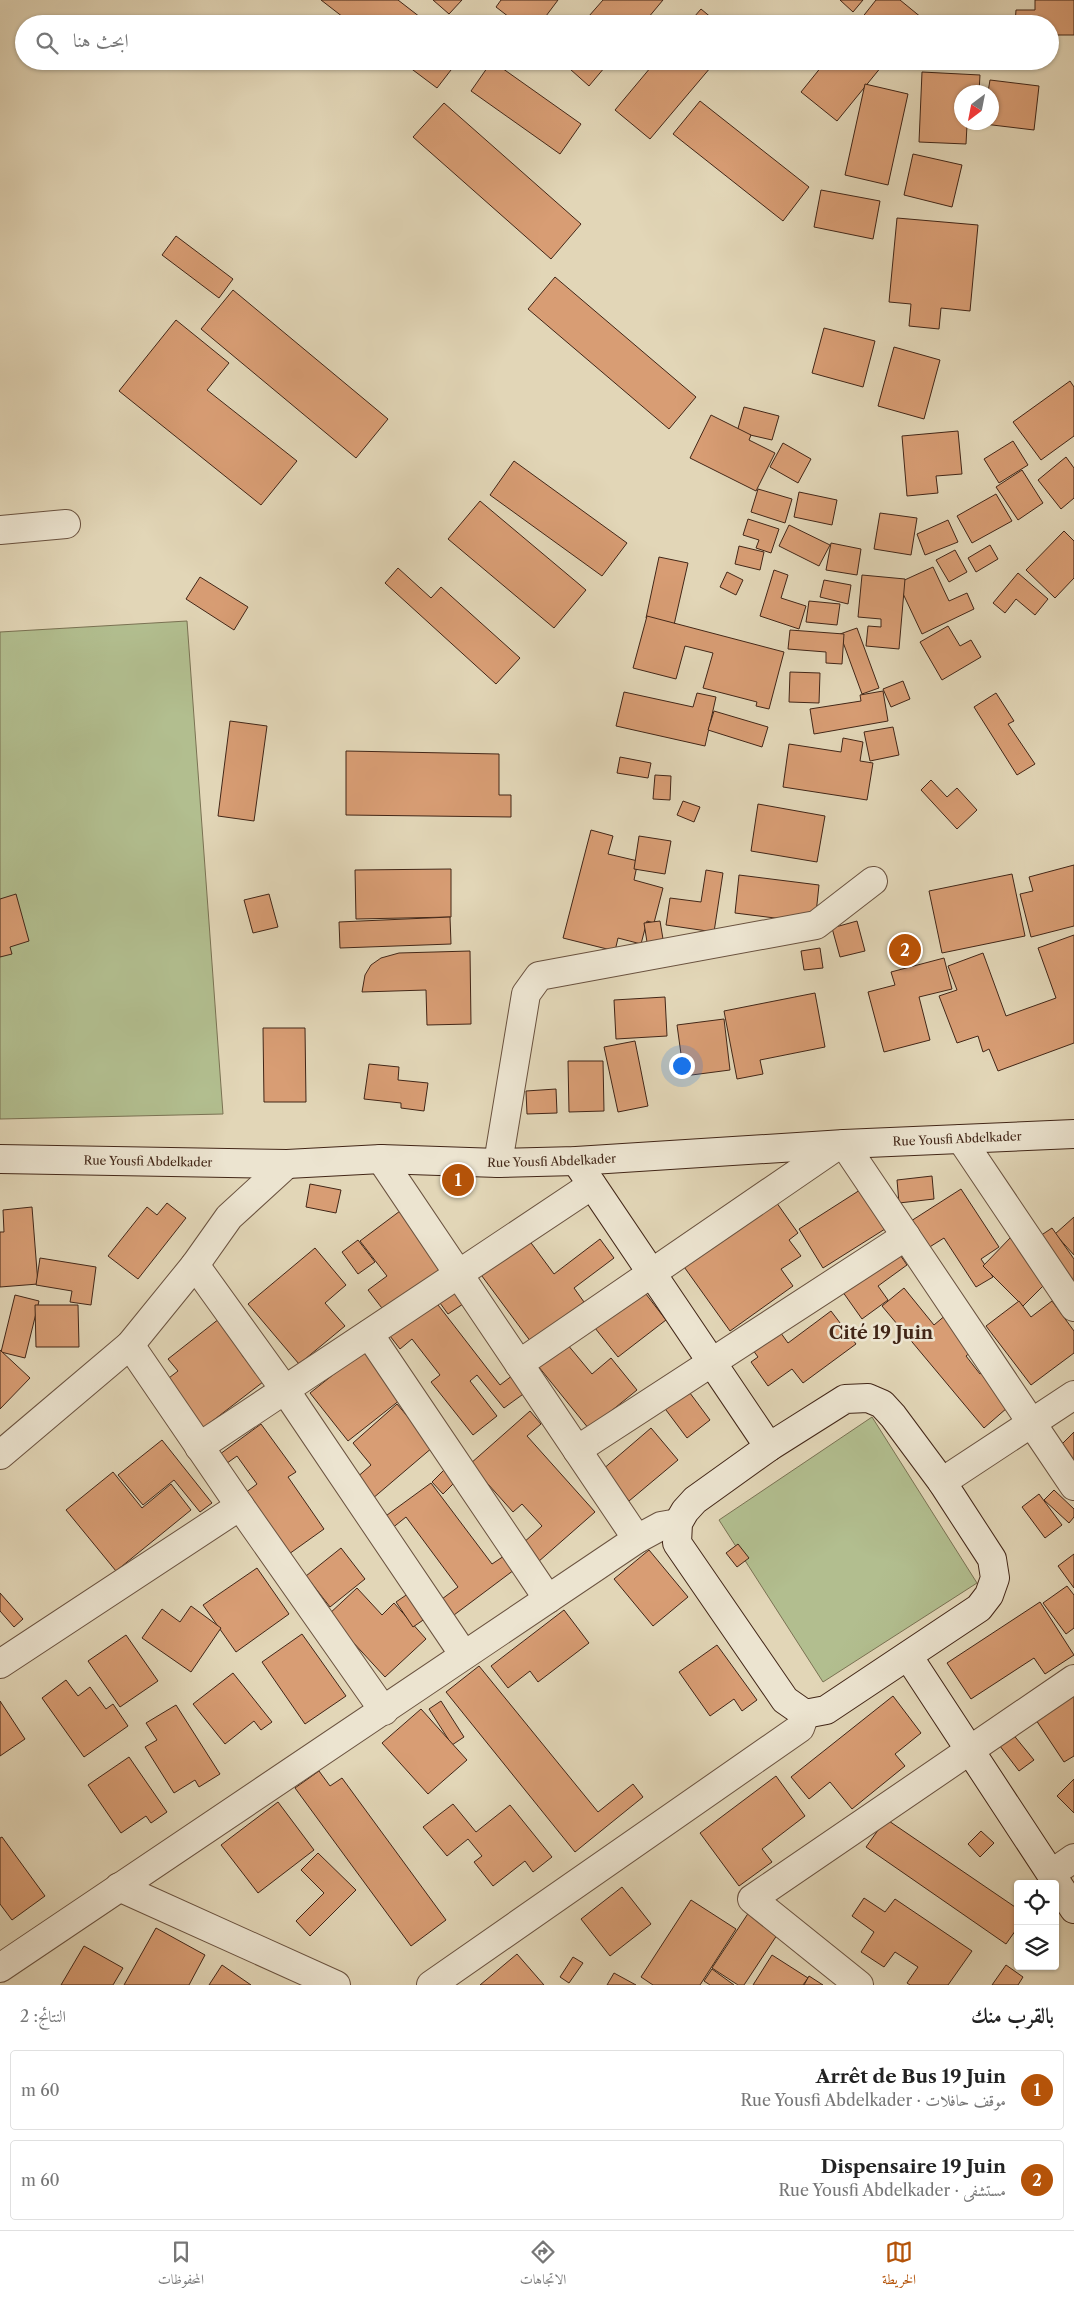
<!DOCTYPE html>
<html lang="ar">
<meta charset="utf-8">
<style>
:root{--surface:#fff;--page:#f6f6f6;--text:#222;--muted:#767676;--line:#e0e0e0;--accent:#b45309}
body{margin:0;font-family:"Libre Caslon Text",Amiri,serif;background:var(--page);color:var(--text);direction:rtl}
.controls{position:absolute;right:15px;bottom:15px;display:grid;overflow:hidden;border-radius:5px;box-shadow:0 1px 4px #0004}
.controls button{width:45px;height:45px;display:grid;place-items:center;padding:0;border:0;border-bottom:1px solid var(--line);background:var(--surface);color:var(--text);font:25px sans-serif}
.compass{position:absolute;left:954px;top:85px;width:45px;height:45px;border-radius:50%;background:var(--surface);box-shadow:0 1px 4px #0004;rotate:212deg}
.you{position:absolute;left:681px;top:1065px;width:18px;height:18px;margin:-12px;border:4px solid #fff;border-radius:50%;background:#1a73e8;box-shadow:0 0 0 8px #1a73e833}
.badge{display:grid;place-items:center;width:32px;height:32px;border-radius:50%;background:var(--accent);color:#fff;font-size:16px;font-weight:700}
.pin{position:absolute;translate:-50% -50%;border:2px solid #fff;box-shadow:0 1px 5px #0006}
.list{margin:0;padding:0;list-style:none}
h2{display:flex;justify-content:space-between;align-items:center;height:65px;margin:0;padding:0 20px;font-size:21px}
h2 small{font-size:16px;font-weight:400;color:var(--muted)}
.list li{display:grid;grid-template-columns:32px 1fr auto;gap:15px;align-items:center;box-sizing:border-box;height:80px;margin:0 10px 10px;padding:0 10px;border:1px solid var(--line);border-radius:5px}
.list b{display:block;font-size:19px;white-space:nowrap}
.list p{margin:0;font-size:16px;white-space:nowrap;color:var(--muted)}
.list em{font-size:16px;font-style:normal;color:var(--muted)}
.icon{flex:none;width:28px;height:28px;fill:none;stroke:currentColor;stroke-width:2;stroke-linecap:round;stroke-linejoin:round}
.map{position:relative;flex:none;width:1074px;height:1985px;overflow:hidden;direction:ltr}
.search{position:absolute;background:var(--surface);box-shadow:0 1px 4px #0004;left:15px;right:15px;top:15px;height:55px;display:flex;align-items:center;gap:12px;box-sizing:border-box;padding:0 18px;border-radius:28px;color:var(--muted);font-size:19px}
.sheet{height:245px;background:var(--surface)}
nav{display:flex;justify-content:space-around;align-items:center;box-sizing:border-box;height:70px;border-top:1px solid var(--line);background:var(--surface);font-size:14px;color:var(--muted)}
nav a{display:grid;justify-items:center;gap:2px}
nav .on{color:var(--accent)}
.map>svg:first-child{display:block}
.green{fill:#b2be8f;stroke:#7a7253}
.building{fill:#d89d74;stroke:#422617}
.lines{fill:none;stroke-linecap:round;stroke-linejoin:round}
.street-casing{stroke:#6a523f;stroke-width:30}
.secondary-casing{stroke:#422617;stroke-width:30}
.street{stroke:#ece4d0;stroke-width:28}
.secondary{stroke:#ece4d0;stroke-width:28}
.labels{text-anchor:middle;stroke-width:5;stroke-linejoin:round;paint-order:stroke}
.street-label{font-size:12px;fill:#422617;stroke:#ece4d0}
.district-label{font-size:18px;font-weight:bold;fill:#422617;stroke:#ece4d0}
</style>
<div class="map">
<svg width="1074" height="1985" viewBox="0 0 1074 1985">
<rect width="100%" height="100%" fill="#e2d6b7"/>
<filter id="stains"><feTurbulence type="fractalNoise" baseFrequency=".004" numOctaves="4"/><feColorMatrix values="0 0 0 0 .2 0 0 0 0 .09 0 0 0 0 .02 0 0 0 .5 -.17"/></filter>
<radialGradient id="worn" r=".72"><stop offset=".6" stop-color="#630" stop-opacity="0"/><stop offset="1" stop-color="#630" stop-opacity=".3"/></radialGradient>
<g class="green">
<path d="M187 621 223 1114 0 1119V632Z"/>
<path d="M872 1417 977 1583 823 1682 719 1520Z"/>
</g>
<g class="building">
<path d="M321 0H398L429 24H352Z"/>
<path d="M433 0H462L449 14Z"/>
<path d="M501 0H558L540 24H518L496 7Z"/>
<path d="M603 0H663L643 24H582Z"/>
<path d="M840 0H863L853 12Z"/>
<path d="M876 0H900L922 18 917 24H857Z"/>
<path d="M1035 0H1074V35H1050V24H1015L1016 10H1035Z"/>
<path d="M701 9 719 24H688Z"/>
<path d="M401 61H458L437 88Z"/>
<path d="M492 61 581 124 560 154 471 91Z"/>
<path d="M561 61H610L589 86Z"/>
<path d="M656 61H716L650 139 615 110Z"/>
<path d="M826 61H886L837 121 801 92Z"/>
<path d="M922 72 980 75 979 92H962V122H977V126L967 125 966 144 919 142Z"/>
<path d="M990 80 1039 86 1034 130 984 124 992 122V92H988Z"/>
<path d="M865 84 908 94 888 185 845 175Z"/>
<path d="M700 101 809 187 783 221 673 134Z"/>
<path d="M444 103 581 224 551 259 413 137Z"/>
<path d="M913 154 962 165 952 207 904 195Z"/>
<path d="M821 190 880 201 873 239 814 227Z"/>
<path d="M897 218 978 225 970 311 941 308 939 329 909 326 911 304 889 302Z"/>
<path d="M176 236 233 279 219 298 162 255Z"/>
<path d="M555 277 696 397 669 429 528 309Z"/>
<path d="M233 290 388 419 356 458 201 329Z"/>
<path d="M176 320 229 363 207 390 297 461 261 505 119 391Z"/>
<path d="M824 328 875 341 863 387 812 373Z"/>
<path d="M894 347 940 360 924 419 878 406Z"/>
<path d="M1070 381 1074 387V436L1041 460 1013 422Z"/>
<path d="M744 407 779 416 772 440 737 432Z"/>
<path d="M711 415 751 435 749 440 775 453 756 491 690 458Z"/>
<path d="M958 431 962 474 936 476 938 493 907 496 902 436Z"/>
<path d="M1013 441 1028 465 999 483 984 459Z"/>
<path d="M783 443 811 459 798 483 770 467Z"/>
<path d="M1066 457 1074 468V498L1061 509 1038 480Z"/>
<path d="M514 461 627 543 602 576 490 495Z"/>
<path d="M1022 470 1043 503 1018 520 996 487Z"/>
<path d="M758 489 792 499 785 523 751 512Z"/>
<path d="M799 492 837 500 832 525 794 517Z"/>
<path d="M996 494 1012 521 972 543 957 516Z"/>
<path d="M480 501 586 590 554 628 448 539Z"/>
<path d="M880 513 917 518 911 555 874 549Z"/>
<path d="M748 519 779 529 771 553 756 548 759 540 743 535Z"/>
<path d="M948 520 958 542 925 555 917 534Z"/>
<path d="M789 525 830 545 819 566 779 546Z"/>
<path d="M1064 531 1074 541V578L1055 598 1026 570Z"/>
<path d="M831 543 861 549 857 575 826 570Z"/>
<path d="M990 545 998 559 976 572 968 558Z"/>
<path d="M739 546 764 552 760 570 735 564Z"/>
<path d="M955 550 967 572 949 582 936 560Z"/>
<path d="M659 557 688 563 674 625 646 618Z"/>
<path d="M933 567 949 601 967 593 974 609 922 634 898 583Z"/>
<path d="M398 568 431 598 441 587 520 658 496 684 385 583Z"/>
<path d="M774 570 788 575 781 598 806 606 799 629 760 616Z"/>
<path d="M727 572 743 580 736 595 720 587Z"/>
<path d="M1018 573 1048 599 1035 615 1016 599 1005 613 993 603Z"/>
<path d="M862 575 905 579 899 649 866 646 868 626 881 627V619L858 617Z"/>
<path d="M200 577 248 607 234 630 186 599Z"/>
<path d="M824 580 851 585 848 604 820 597Z"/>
<path d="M809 601 840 604 837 625 806 622Z"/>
<path d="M647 616 784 652 769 709 756 706 757 702 703 688 713 653 685 646 676 679 633 668Z"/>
<path d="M948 626 960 646 971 640 981 657 942 680 920 642Z"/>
<path d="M857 628 879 688 862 694 840 634Z"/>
<path d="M790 630 844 634 842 664 826 663V652L788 649Z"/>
<path d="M790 672 820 673 819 703 789 702Z"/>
<path d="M903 681 910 699 891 707 883 689Z"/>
<path d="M883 691 888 721 814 734 810 709 861 701 860 695Z"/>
<path d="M624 692 693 707 697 693 716 697 705 746 616 726Z"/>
<path d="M996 693 1014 721 1008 724 1035 764 1017 775 974 707Z"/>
<path d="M714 711 768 727 762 747 708 730Z"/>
<path d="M230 721 267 726 254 821 218 816Z"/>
<path d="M893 727 899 755 870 761 864 732Z"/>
<path d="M843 738 863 742 860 761 873 763 867 800 783 787 789 744 841 752Z"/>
<path d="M346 751 499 754V795H511V817L346 815Z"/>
<path d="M620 757 651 763 648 778 617 773Z"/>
<path d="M655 775 671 776 670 800 653 799Z"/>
<path d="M931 780 947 797 957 788 977 810 957 829 921 790Z"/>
<path d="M683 801 700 807 694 822 677 815Z"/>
<path d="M758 804 825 816 817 862 751 851Z"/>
<path d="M591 830 613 836 608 854 638 861 634 880 663 888 654 923 647 921 641 944 618 938 615 951 563 938Z"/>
<path d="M639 836 671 841 665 874 634 869Z"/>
<path d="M1074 865V926L1031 937 1020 894 1033 891 1029 877Z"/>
<path d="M451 869V917L356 919 355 870Z"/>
<path d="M706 870 723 873 714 932 666 925 670 898 701 902Z"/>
<path d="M1012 874 1025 936 942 953 929 891Z"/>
<path d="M739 875 819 885 815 923 735 913Z"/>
<path d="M16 894 29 941 10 947 12 954 0 957V899Z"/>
<path d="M269 894 278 927 253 933 244 900Z"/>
<path d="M450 917 451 944 340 948 339 922Z"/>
<path d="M660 921 663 939 647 942 644 923Z"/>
<path d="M857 921 865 951 840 957 832 928Z"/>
<path d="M1074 935V1043L998 1071 989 1049 983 1052 978 1036 957 1043 939 996 957 990 948 966 983 953 1006 1016 1056 998 1038 948Z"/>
<path d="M820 948 823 968 804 970 801 951Z"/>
<path d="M470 951 471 1024 427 1025 426 990 362 992 365 975 371 965 381 958 399 953Z"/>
<path d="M944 958 952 989 919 997 930 1040 884 1052 868 992 895 985 891 972Z"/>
<path d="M815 993 825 1047 760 1060 763 1074 737 1079 724 1011Z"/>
<path d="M665 997 667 1036 616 1039 614 1000Z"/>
<path d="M724 1019 730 1070 684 1076 677 1025Z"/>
<path d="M263 1028H305L306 1102H264Z"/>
<path d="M635 1041 648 1106 618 1112 604 1047Z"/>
<path d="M568 1061H603L604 1111 569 1112Z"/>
<path d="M369 1064 399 1067 398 1080 428 1083 424 1111 401 1108V1103L364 1099Z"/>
<path d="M556 1089 557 1113 527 1114 526 1091Z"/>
<path d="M932 1176 934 1199 899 1203 897 1180Z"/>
<path d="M310 1184 341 1190 336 1213 306 1207Z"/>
<path d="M961 1189 999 1247 981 1259 993 1277 976 1287 944 1238 928 1248 911 1221Z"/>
<path d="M860 1190 885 1229 823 1268 799 1229Z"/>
<path d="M774 1199 798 1233 789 1240 801 1256 781 1269 793 1286 730 1331 682 1264Z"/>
<path d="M167 1203 186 1218 138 1279 108 1256 147 1207 157 1215Z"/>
<path d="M408 1205 451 1263 385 1312 368 1290 387 1276 360 1241Z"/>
<path d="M32 1207 38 1284 0 1287V1232H4L3 1210Z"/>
<path d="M1074 1217V1255L1055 1234Z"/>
<path d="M1052 1228 1074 1259V1283L1040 1236Z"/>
<path d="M523 1232 554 1274 600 1239 614 1258 574 1288 584 1302 531 1342 476 1268Z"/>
<path d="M1012 1236 1053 1276 1023 1306 983 1266Z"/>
<path d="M358 1240 375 1262 358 1274 342 1252Z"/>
<path d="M315 1248 346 1285 325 1303 345 1326 299 1364 248 1304Z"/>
<path d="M896 1249 907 1265 878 1286 888 1300 862 1319 840 1288Z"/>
<path d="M40 1258 96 1267 91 1305 70 1302 72 1291 36 1285Z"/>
<path d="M639 1285 666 1320 618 1357 591 1323Z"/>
<path d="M904 1288 934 1325 947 1314 976 1348 966 1356 980 1374 987 1368 1015 1401 984 1428 882 1306Z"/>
<path d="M454 1292 463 1304 448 1314 440 1303Z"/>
<path d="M15 1295 39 1301 25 1358 1 1352Z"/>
<path d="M435 1301 500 1385 513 1375 526 1392 504 1408 477 1375 470 1381 497 1416 473 1435 431 1382 440 1375 412 1339 400 1349 390 1336Z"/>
<path d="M1019 1301 1031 1317 1052 1301 1074 1331V1353L1031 1385 986 1326Z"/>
<path d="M35 1305H78L79 1347H36Z"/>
<path d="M831 1311 856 1344 803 1383 792 1369 768 1386 751 1362 758 1357 747 1342 773 1322 788 1343Z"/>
<path d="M224 1315 250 1348 242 1355 263 1382 202 1429 165 1381 178 1371 168 1359Z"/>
<path d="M562 1338 592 1374 611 1358 637 1390 589 1429 534 1361Z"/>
<path d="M367 1348 405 1396 348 1441 310 1393Z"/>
<path d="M0 1350 30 1378 0 1409Z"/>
<path d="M684 1385 710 1420 687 1438 660 1402Z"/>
<path d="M397 1404 433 1447 372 1499 355 1479 371 1465 353 1443Z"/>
<path d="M530 1411 541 1424 527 1436 595 1512 538 1562 522 1544 542 1526 522 1504 513 1512 470 1464Z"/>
<path d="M261 1424 296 1472 288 1477 324 1529 289 1554 245 1493 257 1484 237 1456 223 1466 216 1457Z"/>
<path d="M651 1428 678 1460 629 1501 602 1470Z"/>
<path d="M1074 1432V1464L1058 1448Z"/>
<path d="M162 1440 212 1503 200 1512 174 1480 143 1505 118 1475Z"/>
<path d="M445 1469 456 1481 443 1494 432 1482Z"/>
<path d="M113 1472 142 1508 171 1484 191 1510 116 1571 66 1510Z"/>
<path d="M431 1483 492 1564 504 1556 514 1570 450 1618 438 1602 458 1587 406 1517 391 1529 383 1518Z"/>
<path d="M1054 1490 1074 1509V1517L1069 1523 1044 1500Z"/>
<path d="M1039 1494 1062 1525 1045 1538 1022 1507Z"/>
<path d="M738 1544 749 1558 737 1567 726 1553Z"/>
<path d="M341 1548 365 1579 330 1607 306 1576Z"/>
<path d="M649 1550 688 1597 653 1626 614 1579Z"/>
<path d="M1074 1554V1588L1058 1566Z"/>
<path d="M257 1568 289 1614 236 1652 203 1605Z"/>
<path d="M1067 1586 1074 1595V1628L1066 1634 1043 1603Z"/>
<path d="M357 1588 382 1615 394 1603 426 1639 385 1677 328 1615Z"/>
<path d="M415 1589 432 1614 413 1627 396 1602Z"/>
<path d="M0 1593 23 1619 14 1627 0 1611Z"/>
<path d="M1040 1602 1074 1655 1045 1674 1034 1658 971 1699 947 1663Z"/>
<path d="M191 1606 221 1628 191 1672 142 1638 162 1609 180 1622Z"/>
<path d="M564 1610 589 1643 538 1682 530 1671 508 1688 491 1666Z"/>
<path d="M302 1634 346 1696 305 1724 262 1662Z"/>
<path d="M126 1635 158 1681 120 1707 88 1661Z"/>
<path d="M717 1645 757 1700 742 1711 734 1699 710 1716 679 1672Z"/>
<path d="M479 1666 598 1812 633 1784 643 1797 575 1852 446 1692Z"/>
<path d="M233 1673 272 1722 261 1730 254 1721 225 1744 193 1704Z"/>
<path d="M66 1680 78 1696 90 1687 106 1709 113 1704 128 1726 84 1757 42 1698Z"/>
<path d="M893 1696 921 1733 895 1754 905 1766 852 1809 830 1782 809 1799 791 1777Z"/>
<path d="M1074 1696V1756L1064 1762 1034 1717Z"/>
<path d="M0 1701 25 1739 0 1756Z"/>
<path d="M441 1701 464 1737 452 1745 429 1709Z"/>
<path d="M176 1705 220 1774 199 1787 195 1780 174 1793 145 1747 157 1740 146 1723Z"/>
<path d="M421 1709 467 1760 428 1794 382 1743Z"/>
<path d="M1007 1727 1034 1760 1019 1771 993 1737Z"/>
<path d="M129 1757 167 1812 151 1823 146 1816 121 1833 88 1785Z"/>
<path d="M319 1771 330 1786 342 1778 446 1920 411 1946 295 1788Z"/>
<path d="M776 1776 805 1816 762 1849 772 1862 739 1886 700 1833Z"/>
<path d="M1074 1779V1813L1057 1796Z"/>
<path d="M278 1802 314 1850 258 1893 221 1845Z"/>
<path d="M453 1804 476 1832 510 1805 552 1857 533 1872 525 1861 493 1886 474 1862 482 1856 468 1839 447 1856 423 1827Z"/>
<path d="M886 1819 1018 1909V1927L1006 1944 866 1847Z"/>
<path d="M981 1831 994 1843 980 1857 968 1844Z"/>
<path d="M2 1837 45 1896 12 1920 0 1904V1838Z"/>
<path d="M318 1853 356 1890 310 1936 296 1921 324 1893 301 1870Z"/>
<path d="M622 1887 651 1924 610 1956 581 1919Z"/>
<path d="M864 1898 885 1912 895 1899 972 1951 948 1985H910L907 1983 918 1967 895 1952 884 1967 861 1952 874 1932 852 1916Z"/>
<path d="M691 1900 736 1929 700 1985H653L641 1977Z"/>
<path d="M753 1906 783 1926 744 1985H738L712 1968Z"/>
<path d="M156 1928 205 1955 189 1985H124Z"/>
<path d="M84 1946 123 1968 113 1985H61Z"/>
<path d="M517 1954 544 1985H480Z"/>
<path d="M772 1955 808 1978 803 1985H753Z"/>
<path d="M573 1957 583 1963 569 1983 560 1977Z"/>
<path d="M222 1965 251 1985H209Z"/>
<path d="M1006 1965 1023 1977 1018 1985H992Z"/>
<path d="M712 1969 734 1985H710L704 1981Z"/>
<path d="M614 1973 636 1985H607Z"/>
<path d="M809 1976 823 1985H804Z"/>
</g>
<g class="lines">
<g class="street-casing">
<g id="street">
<path d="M0 530 66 524"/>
<path d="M961 1139 1074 1307"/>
<path d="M844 1144 1074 1486"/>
<path d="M381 1159 637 1539"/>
<path d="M498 1163 526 994 539 976 816 925 873 881"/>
<path d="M195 1265 285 1390 464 1655"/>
<path d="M369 1334 548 1599"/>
<path d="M130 1345 240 1506 384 1711"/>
<path d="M519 1364 837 1146"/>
<path d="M199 1447 592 1185"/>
<path d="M577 1450 906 1236"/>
<path d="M0 1455 130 1345 195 1265 229 1217 287 1164"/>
<path d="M942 1482 1074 1395"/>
<path d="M0 1664 240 1506"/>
<path d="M1051 1874 1074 1858"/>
<path d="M119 1887 336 1985"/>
<path d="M0 1968 637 1539 661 1526 678 1523"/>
<path d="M431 1985 800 1728 805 1714"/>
<path d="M859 1985 752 1899 1074 1679"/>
</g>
</g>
<g class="secondary-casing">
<g id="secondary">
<path id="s1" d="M0 1159 287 1164 381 1159 498 1163 576 1161 844 1144 1074 1134"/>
<path d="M576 1161 769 1447"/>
<path d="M868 1398 882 1404 893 1416 942 1482 992 1559 995 1578 989 1595 979 1608 826 1710 805 1714 785 1700 677 1543 678 1523 685 1511 695 1500 769 1447 845 1399Z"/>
<path d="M908 1656 1074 1909"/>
</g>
</g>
<use href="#street" class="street"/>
<use href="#secondary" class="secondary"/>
</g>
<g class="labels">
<g class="street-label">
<text dy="4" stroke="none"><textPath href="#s1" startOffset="958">Rue Yousfi Abdelkader</textPath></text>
<text dy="4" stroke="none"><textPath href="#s1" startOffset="148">Rue Yousfi Abdelkader</textPath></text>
<text dy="4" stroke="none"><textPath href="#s1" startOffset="552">Rue Yousfi Abdelkader</textPath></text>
</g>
<g class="district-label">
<text x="881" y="1339">Cité 19 Juin</text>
</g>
</g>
<rect width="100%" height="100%" filter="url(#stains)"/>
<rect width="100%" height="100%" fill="url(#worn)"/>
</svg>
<div class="controls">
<button><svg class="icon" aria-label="locate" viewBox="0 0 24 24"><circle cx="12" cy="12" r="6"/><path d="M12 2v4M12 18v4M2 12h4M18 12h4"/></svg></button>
<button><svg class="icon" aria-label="layers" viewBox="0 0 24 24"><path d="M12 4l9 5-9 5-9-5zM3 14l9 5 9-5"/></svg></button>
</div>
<svg class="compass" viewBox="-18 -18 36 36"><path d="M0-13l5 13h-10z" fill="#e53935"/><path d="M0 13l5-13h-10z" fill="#767676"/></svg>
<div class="you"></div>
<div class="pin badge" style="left:458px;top:1180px">1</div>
<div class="pin badge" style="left:905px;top:950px">2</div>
<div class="search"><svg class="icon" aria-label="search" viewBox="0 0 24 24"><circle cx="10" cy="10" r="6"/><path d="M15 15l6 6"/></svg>ابحث هنا</div>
</div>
<section class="sheet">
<h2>بالقرب منك<small>النتائج: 2</small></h2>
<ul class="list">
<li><span class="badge">1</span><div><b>Arrêt de Bus 19 Juin</b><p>موقف حافلات · Rue Yousfi Abdelkader</p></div><em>60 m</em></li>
<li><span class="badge">2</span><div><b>Dispensaire 19 Juin</b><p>مستشفى · Rue Yousfi Abdelkader</p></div><em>60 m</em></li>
</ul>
</section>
<nav>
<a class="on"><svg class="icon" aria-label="map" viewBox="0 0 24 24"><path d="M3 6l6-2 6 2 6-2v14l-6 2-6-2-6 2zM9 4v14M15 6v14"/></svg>الخريطة</a>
<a><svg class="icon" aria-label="directions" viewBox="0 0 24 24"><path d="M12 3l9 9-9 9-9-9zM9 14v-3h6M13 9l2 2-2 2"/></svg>الاتجاهات</a>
<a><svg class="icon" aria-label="saved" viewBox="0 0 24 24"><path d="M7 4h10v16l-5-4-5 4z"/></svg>المحفوظات</a>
</nav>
